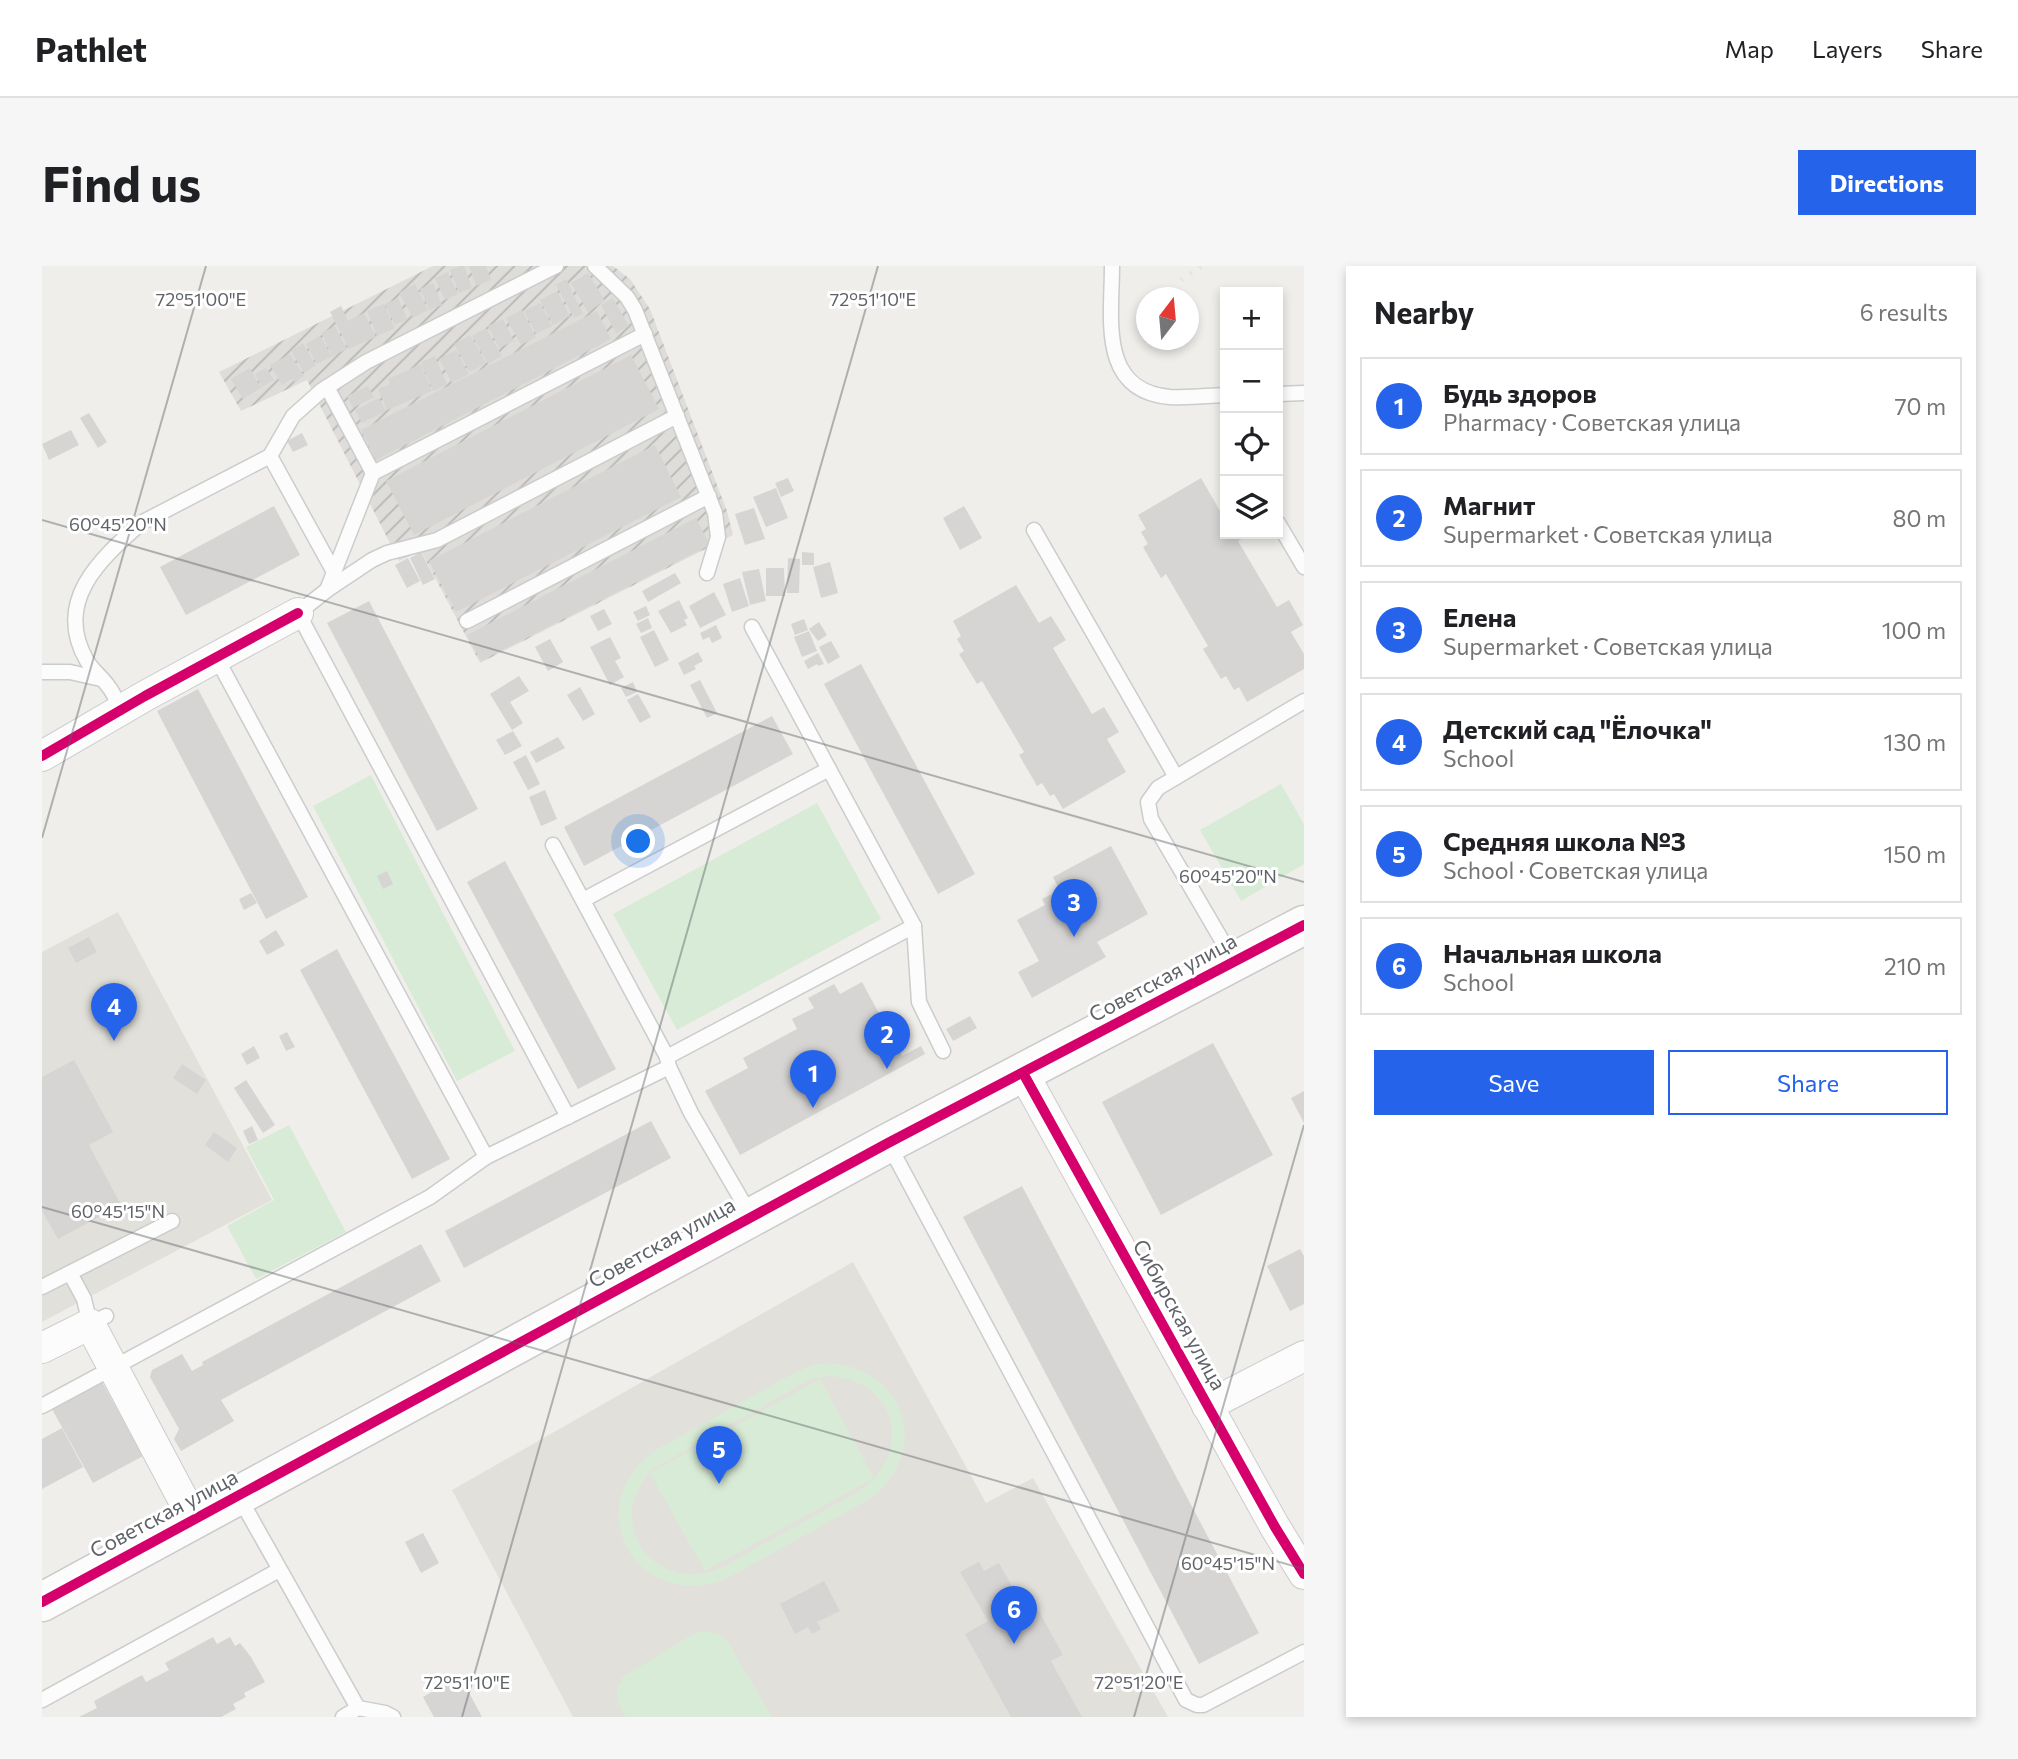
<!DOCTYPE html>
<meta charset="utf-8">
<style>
:root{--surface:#fff;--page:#f6f6f6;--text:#202124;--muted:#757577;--line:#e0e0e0;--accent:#2563eb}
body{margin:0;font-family:Commissioner,sans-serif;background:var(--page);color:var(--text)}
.controls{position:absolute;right:21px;top:21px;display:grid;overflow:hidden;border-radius:0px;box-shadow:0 4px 10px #0003}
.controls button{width:63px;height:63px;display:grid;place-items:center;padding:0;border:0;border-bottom:2px solid var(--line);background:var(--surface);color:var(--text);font:35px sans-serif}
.compass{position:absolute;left:1094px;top:21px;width:63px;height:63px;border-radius:50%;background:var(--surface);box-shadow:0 4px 10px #0003;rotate:16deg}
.you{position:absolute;left:597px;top:576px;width:24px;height:24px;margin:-18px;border:5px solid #fff;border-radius:50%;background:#1a73e8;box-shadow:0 0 0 10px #1a73e833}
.badge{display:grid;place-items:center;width:46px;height:46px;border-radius:50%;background:var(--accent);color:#fff;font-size:23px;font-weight:700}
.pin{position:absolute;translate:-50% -58px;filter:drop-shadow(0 2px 4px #0008)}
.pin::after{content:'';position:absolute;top:37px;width:24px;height:21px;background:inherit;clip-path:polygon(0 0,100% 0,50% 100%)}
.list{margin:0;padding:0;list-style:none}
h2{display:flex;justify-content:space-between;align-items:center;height:91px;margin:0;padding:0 28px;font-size:30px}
h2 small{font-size:23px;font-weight:400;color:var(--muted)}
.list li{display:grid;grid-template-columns:46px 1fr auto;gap:21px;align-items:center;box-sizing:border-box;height:98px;margin:0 14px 14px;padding:0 14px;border:2px solid var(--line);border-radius:0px}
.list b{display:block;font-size:26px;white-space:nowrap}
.list p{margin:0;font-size:23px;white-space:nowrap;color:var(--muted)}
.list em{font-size:23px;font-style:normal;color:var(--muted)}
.actions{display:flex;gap:14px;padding:21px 28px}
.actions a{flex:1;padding:16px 0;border:2px solid var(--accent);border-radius:0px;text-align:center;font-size:24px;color:var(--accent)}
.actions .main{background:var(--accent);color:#fff}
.icon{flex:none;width:38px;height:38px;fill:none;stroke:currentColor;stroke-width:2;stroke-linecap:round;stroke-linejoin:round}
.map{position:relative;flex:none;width:1262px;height:1451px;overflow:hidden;border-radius:0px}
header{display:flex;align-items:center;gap:42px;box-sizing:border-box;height:98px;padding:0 35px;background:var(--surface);border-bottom:2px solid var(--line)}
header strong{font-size:33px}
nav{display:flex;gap:38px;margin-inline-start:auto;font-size:24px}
.intro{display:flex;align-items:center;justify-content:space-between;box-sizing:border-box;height:168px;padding:0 42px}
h1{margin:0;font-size:49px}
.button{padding:18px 32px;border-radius:0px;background:var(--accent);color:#fff;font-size:24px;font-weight:700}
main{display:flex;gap:42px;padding:0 42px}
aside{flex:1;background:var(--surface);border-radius:0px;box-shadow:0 4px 10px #0003}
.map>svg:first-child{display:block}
.industrial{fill:url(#industrial-furrows)}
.education{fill:#e2e0da}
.green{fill:#d8ebd6;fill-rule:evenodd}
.building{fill:#d6d5d3}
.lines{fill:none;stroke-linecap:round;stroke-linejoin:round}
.lane-casing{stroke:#cbcccc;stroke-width:17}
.street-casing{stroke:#cbcccc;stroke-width:32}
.secondary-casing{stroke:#cacacb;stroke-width:41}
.lane{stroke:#fdfcfc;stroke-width:14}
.street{stroke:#fdfcfc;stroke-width:30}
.secondary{stroke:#fdfcfc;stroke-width:38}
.rail{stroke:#e4e4e4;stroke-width:5;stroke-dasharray:2 9;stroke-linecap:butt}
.cycleway-casing{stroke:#fff;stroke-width:15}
.cycleway{stroke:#d6006c;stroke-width:10}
.ticks{fill:none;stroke:#5f6368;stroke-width:2;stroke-opacity:0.45}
.labels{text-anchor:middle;stroke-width:6;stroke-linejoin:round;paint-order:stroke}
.street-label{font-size:21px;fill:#5f6368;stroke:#fff}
.ticks-label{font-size:18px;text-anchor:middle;fill:#5f6368;stroke:#fff;stroke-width:6;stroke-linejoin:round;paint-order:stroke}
</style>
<header>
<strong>Pathlet</strong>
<nav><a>Map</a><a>Layers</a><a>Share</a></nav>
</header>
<div class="intro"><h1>Find us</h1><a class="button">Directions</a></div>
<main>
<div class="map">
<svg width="1262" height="1451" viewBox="0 0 1262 1451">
<defs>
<pattern id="industrial-furrows" width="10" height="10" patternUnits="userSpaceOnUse" patternTransform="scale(1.75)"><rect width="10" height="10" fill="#dfddda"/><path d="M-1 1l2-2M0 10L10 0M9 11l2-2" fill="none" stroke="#b8b7b5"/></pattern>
</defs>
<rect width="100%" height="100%" fill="#efeeea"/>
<path class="industrial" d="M391 0H571L588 13 608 43 685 245 691 269 438 397 379 285 357 295 265 114 199 145 177 106Z"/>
<g class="education">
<path d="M76 646 230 934 0 1056V686Z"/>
<path d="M811 996 944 1237 991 1212 1126 1451H531L410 1224Z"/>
</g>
<g class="green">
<path d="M329 509 473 785 415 815 271 540Z"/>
<path d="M1239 518 1262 558V598L1199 635 1158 564Z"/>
<path d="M775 537 839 653 635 764 571 648Z"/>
<path d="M247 859 304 966 214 1013 185 960 232 934 204 881Z"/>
<path d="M788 1097C866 1104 890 1188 826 1234L686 1312C595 1349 534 1241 614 1184L754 1106 771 1099ZM788 1110C855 1115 872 1185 819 1224 786 1242 753 1261 720 1279 703 1288 685 1301 667 1306 638 1315 602 1298 593 1268 585 1244 593 1223 609 1204L760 1118 774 1112Z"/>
<path d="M778 1113 832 1212 663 1305 608 1207Z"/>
<path d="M665 1365 679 1369 687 1378 730 1451H584C575 1437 571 1426 581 1411L653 1367Z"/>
</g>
<g class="building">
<path d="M419 0H422L430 22 417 27 408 4Z"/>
<path d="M427 0H444L449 14 434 20Z"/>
<path d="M406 6 416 28 403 34 393 12Z"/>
<path d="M546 7 563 35 546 46 529 17Z"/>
<path d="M524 13 541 48 532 52 514 19Z"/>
<path d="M391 17 400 39 387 44 378 23Z"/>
<path d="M373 18 386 44 371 52 357 27Z"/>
<path d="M515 25 528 50 511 59 498 34Z"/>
<path d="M356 32 365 53 353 59 343 38Z"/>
<path d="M571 32 587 60 574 67 559 39Z"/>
<path d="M498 37 510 60 494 68 482 45Z"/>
<path d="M342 38 353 62 335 70 325 45Z"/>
<path d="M299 40 306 55 322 47 334 71 307 83 288 46Z"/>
<path d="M480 44 494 71 479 79 464 52Z"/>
<path d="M555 45 569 73 334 194 319 164Z"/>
<path d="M461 53 472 75 457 82 446 60Z"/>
<path d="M293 60 305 83 292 89V93L279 67Z"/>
<path d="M444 62 460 90 446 98 430 70Z"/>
<path d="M428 69 444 97 428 106 412 78Z"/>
<path d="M278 70 290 90 275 98 264 78Z"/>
<path d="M261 77 274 99 262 107 249 85Z"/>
<path d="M414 84 427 108 410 117 397 93Z"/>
<path d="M248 88 262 110 252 116 250 113 240 119 228 99Z"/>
<path d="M589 89 617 143 372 269 344 215Z"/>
<path d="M393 90 405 119 391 125 379 96Z"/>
<path d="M379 98 390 125 345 144 336 123 348 118 346 113Z"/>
<path d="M208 102 219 122 201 133 189 113Z"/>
<path d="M224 102 232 114 220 121 213 108Z"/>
<path d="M326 120 332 131 311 142 305 130Z"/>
<path d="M337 132 344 145 320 157 313 144Z"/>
<path d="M47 147 65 176 56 182 38 152Z"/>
<path d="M29 164 37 179 7 194 0 178Z"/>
<path d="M260 167 266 179 251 186 245 175Z"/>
<path d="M613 179 639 231 414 346 387 295Z"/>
<path d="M746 212 752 225 739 231 733 217Z"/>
<path d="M1159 212 1181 250 1183 249V268H1208L1196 275 1235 341 1247 334 1261 359 1249 366 1262 388V403L1205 436 1197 421 1192 424 1184 410 1179 413 1161 383 1166 380 1124 308 1119 312 1101 281 1106 278 1099 266 1104 263 1096 249Z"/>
<path d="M734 222 746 252 724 261 711 231Z"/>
<path d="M232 240 258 289 144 349 118 301Z"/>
<path d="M922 240 940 272 918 284 901 252Z"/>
<path d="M712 242 723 273 703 279 693 248Z"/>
<path d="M654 252 668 279 439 395 425 369Z"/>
<path d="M379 286 393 313 381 319 368 292Z"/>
<path d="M760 286 772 287V299H760Z"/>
<path d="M366 292 378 315 365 322 353 299Z"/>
<path d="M746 292 758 293 757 327H745Z"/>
<path d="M788 296 796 327 779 332 771 301Z"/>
<path d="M724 302H742L743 330H724Z"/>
<path d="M717 303 724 335 708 339 700 306Z"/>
<path d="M633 307 639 317 606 336 600 325Z"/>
<path d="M698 312 707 340 690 346 681 318Z"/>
<path d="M974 319 997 357 1009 350 1024 374 1011 382 1050 448 1062 441 1077 466 1065 473 1084 506 1021 543 1012 528 1008 530 1000 517 995 520 977 489 982 486 940 415 935 418 917 388 922 385 915 373 919 370 911 355Z"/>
<path d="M672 326 684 349 658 362 647 340Z"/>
<path d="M637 334 646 352 642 354 645 359 629 367 616 345Z"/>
<path d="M327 335 436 543 395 565 285 357Z"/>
<path d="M604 340 608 349 596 355 591 346Z"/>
<path d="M562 343 570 358 556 365 548 350Z"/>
<path d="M606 352 610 362 599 367 594 358Z"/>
<path d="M762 353 766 364 753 369 749 358Z"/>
<path d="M777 356 785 369 776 375 767 363Z"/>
<path d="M674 359 680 372 670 377 667 371 661 374 658 367Z"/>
<path d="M612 364 627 394 613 401 598 371Z"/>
<path d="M767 365 775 385 760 391 752 371Z"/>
<path d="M568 371 579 392 573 395 582 411 568 419 548 381Z"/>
<path d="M508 373 521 396 506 405 493 381Z"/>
<path d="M789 375 798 391 786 398 777 381Z"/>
<path d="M656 386 661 395 652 400 654 403 642 409 636 397Z"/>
<path d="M776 387 782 398 776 400 775 398 766 403 762 395Z"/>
<path d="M819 398 933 608 896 628 782 418Z"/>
<path d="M477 410 487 425 468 436 481 457 470 464 448 428Z"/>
<path d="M658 414 675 447 665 452 648 419Z"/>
<path d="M591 416 595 426 584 431 579 422Z"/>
<path d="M538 421 553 448 541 455 525 429Z"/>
<path d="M156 423 266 631 224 653 115 445Z"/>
<path d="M596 428 609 451 598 457 585 434Z"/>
<path d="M730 450 751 488 542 600 522 561Z"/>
<path d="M471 465 480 480 463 489 454 474Z"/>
<path d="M516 471 523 482 494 497 488 486Z"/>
<path d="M484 489 498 518 486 524 471 496Z"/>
<path d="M503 524 515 553 499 560 487 531Z"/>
<path d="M1069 580 1106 648 1055 676 1064 691 990 732 976 706 997 695 975 654 1003 639 1000 633 1010 628 1012 633 1020 629 1011 611Z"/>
<path d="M463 595 574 803 536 823 425 616Z"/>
<path d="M345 605 351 618 341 623 335 610Z"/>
<path d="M209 627 215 637 202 644 197 633Z"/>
<path d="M234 664 243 679 225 689 217 675Z"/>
<path d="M47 671 55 686 34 697 26 682Z"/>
<path d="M295 683 408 893 370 913 258 704Z"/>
<path d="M820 716 860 790 879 780 883 788 698 889 663 825 706 802 701 792 755 763 750 753 772 742 766 732 792 718 798 728Z"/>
<path d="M928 750 935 762 911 775 904 763Z"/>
<path d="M245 766 253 781 244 785 237 770Z"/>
<path d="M1171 777 1231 889 1119 949 1060 836Z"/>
<path d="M212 780 218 792 205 799 199 788Z"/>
<path d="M32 794 71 866 47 879 79 939 16 973 0 945V811Z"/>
<path d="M140 798 164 814 155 828 131 812Z"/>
<path d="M204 814 233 859 221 867 192 822Z"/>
<path d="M1262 825V857L1249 832Z"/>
<path d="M609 855 629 892 422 1002 403 965Z"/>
<path d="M210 860 216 874 207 878 201 865Z"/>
<path d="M172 866 195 882 186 896 163 879Z"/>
<path d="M980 920 1217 1367 1157 1398 921 951Z"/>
<path d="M379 978 399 1015 179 1134 192 1155 139 1185 132 1173 137 1163 108 1111 110 1104 140 1088 150 1105 161 1099 160 1096Z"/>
<path d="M1258 983 1262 990V1038L1248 1045 1225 1000Z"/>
<path d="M60 1116 101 1190 51 1217 10 1143Z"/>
<path d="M20 1162 41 1201 0 1223V1173Z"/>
<path d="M381 1267 397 1297 379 1307 363 1276Z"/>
<path d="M937 1296 942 1305 957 1297 979 1336 989 1331 1021 1389 1009 1395 1040 1451H969L923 1368 946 1355 918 1306Z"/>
<path d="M782 1315 798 1345 775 1356 779 1363 770 1368 766 1361 753 1368 738 1338Z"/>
<path d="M171 1371 175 1378 188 1371 193 1380 198 1377 209 1391 223 1416 202 1427 204 1431 191 1438 194 1443 179 1451H37L55 1442 52 1435 100 1409 104 1416 127 1404 123 1397Z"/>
<path d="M418 1410 440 1451H392L381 1431Z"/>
</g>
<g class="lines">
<g class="lane-casing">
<g id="lane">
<path d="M553 0 585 31 593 44 673 247 676 271 665 307"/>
<path d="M1070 0C1070 52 1056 125 1128 131 1146 132 1165 130 1183 129"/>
<path d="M285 121 331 207"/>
<path d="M1236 128 1262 127"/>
<path d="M228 190 292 306"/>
<path d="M1236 257 1262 301"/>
<path d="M992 264 1134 511"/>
<path d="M285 324 330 294 345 287 395 274 635 150"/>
<path d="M425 355 667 230"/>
<path d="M174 391 444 891"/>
<path d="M0 406H28L59 413"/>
<path d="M79 444C75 436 72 427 66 420 60 411 51 405 45 395 11 336 57 294 99 257L228 190 251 150 279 125 324 96 514 0"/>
<path d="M511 579 625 791"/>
<path d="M541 634 787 503"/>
<path d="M872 660 877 736 901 785"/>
<path d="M1192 695 1109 553 1106 536 1116 522 1262 435"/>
<path d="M526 851 256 347 285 324 331 207 603 68"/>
<path d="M847 879 1144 1434 1155 1439H1161L1262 1386"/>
<path d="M709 950 649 847 627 801 625 791 872 660 710 361"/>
<path d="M28 1007 42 1033 48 1058 64 1050"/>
<path d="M0 1021 130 955"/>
<path d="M0 1140 388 931 444 891 627 801"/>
<path d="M197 1231 316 1442 343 1447 351 1451"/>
<path d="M0 1434 237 1304"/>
<path d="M301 1451 316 1442"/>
</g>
</g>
<g class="street-casing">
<g id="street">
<path d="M0 490 103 430 256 347"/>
<path d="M981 807 1233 1261 1262 1308"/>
<path d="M0 1082 48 1058 152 1254"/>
<path d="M1165 1140 1262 1090"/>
</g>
</g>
<g class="secondary-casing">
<path id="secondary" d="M0 1336 846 877 1262 659"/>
</g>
<use href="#lane" class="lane"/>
<use href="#street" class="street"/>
<use href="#secondary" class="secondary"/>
<path class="rail" d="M1139 14 1159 0"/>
<g class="cycleway-casing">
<g id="cycleway">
<path d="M0 490 103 430 256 347"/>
<path d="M981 807 1233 1261 1262 1308"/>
<path d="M0 1336 846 877 1262 659"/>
</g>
</g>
<use href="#cycleway" class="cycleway"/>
</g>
<path class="ticks" d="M0 254 1262 616M0 572 164 0M0 941 1262 1303M420 1451 836 0M1092 1451 1262 859"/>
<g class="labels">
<g class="street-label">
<text transform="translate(1121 712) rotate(-28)" y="7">Советская улица</text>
<text transform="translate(620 977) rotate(-29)" y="7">Советская улица</text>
<text transform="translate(1137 1049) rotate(61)" y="7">Сибирская улица</text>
<text transform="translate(122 1248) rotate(-28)" y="7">Советская улица</text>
</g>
</g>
<g class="ticks-label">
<text x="159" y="40">72°51'00"E</text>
<text x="831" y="40">72°51'10"E</text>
<text x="76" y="265">60°45'20"N</text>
<text x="1186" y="617">60°45'20"N</text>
<text x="76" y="952">60°45'15"N</text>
<text x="1186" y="1304">60°45'15"N</text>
<text x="425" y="1423">72°51'10"E</text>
<text x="1097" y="1423">72°51'20"E</text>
</g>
</svg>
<div class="controls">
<button>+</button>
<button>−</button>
<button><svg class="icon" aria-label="locate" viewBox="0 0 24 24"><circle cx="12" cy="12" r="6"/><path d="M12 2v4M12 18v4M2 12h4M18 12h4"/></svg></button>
<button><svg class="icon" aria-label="layers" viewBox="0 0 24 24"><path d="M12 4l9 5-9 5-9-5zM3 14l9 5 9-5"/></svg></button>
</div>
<svg class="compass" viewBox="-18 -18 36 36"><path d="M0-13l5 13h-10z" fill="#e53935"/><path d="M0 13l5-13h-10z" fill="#757577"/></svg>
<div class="you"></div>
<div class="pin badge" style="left:771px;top:842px">1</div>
<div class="pin badge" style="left:845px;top:803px">2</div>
<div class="pin badge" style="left:1032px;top:671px">3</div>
<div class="pin badge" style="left:72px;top:775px">4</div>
<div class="pin badge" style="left:677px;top:1218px">5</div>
<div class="pin badge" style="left:972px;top:1378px">6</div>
</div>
<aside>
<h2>Nearby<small>6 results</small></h2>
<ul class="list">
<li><span class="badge">1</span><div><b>Будь здоров</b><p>Pharmacy · Советская улица</p></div><em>70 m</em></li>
<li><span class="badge">2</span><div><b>Магнит</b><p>Supermarket · Советская улица</p></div><em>80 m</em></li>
<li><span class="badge">3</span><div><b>Елена</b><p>Supermarket · Советская улица</p></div><em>100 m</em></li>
<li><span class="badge">4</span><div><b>Детский сад &quot;Ёлочка&quot;</b><p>School</p></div><em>130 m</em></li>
<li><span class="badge">5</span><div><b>Средняя школа №3</b><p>School · Советская улица</p></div><em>150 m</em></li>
<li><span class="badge">6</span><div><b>Начальная школа</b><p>School</p></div><em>210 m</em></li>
</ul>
<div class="actions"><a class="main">Save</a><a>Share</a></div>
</aside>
</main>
